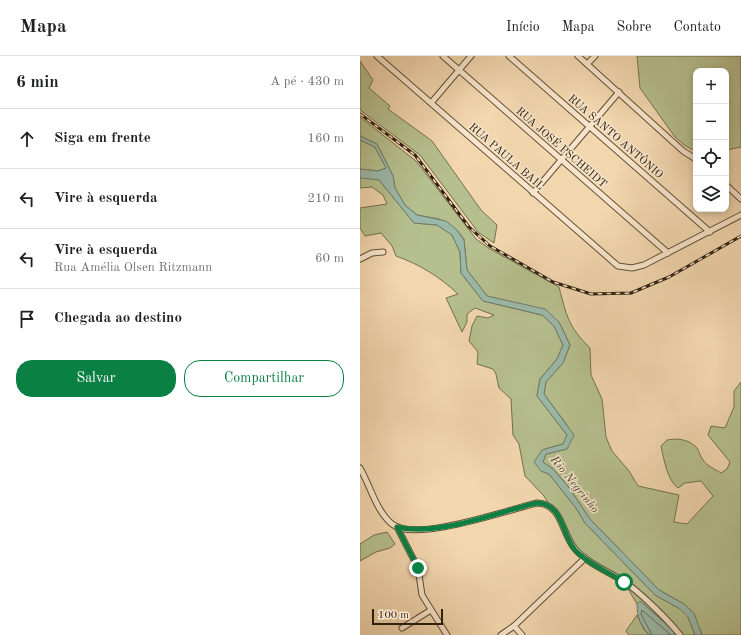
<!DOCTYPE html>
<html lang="pt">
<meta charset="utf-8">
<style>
:root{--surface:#fff;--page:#f2f2f2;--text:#202124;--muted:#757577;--line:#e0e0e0;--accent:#0b8043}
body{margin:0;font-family:"Old Standard TT",serif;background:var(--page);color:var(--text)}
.controls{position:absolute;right:12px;top:12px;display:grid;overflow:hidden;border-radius:8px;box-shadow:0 2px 6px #0003}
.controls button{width:36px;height:36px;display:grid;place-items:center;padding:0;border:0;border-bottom:1px solid var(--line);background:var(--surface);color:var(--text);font:20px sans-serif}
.scale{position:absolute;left:12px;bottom:10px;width:71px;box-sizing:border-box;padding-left:4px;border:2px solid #31220e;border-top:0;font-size:11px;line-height:14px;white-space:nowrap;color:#31220e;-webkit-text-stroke:3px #f7e4ca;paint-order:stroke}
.stop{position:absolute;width:12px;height:12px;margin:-9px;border:3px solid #0b8043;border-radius:50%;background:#fff}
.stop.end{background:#0b8043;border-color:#fff;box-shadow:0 1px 4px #0008}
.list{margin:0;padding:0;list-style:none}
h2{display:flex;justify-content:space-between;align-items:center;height:52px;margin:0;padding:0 16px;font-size:17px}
h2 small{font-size:13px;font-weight:400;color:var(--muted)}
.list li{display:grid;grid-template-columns:26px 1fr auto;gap:12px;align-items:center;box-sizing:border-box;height:60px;padding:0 16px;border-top:1px solid var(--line)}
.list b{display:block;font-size:15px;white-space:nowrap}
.list p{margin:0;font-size:13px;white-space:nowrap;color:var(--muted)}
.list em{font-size:13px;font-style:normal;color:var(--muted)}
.actions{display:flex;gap:8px;padding:12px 16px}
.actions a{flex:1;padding:9px 0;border:1px solid var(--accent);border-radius:16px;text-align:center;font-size:14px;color:var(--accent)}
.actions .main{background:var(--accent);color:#fff}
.icon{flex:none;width:22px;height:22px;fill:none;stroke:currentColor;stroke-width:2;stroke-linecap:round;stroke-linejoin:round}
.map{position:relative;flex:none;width:381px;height:579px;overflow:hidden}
header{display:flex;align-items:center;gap:24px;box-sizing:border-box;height:56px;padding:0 20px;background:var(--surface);border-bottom:1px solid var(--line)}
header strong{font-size:19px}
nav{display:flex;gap:22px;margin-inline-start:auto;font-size:14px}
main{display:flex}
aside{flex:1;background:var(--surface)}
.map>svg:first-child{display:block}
.green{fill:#b6bf8e;stroke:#74704e}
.water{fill:#9bb9a9;stroke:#717d6b}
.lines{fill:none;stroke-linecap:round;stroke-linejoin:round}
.shore{stroke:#666e5c;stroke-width:1}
.minor-casing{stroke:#614f36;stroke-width:7}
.minor{stroke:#f7e4ca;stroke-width:5}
.rail-casing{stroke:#31220e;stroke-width:3}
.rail{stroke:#f7e4ca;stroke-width:1.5;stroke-dasharray:4.5;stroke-linecap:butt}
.route{stroke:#0b8043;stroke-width:5}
.labels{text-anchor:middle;stroke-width:3;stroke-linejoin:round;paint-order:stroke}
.street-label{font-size:11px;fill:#31220e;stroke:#f7e4ca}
.water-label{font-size:12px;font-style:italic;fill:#514f3c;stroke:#f7e4ca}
</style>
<header>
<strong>Mapa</strong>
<nav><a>Início</a><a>Mapa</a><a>Sobre</a><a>Contato</a></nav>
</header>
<main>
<aside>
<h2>6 min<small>A pé · 430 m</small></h2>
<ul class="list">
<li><svg class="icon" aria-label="ahead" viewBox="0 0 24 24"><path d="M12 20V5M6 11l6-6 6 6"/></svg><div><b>Siga em frente</b></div><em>160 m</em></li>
<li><svg class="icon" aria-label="left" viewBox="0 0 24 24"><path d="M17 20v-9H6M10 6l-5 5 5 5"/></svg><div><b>Vire à esquerda</b></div><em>210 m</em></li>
<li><svg class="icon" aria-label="left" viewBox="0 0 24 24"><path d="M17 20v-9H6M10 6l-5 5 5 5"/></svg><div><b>Vire à esquerda</b><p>Rua Amélia Olsen Ritzmann</p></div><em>60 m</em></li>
<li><svg class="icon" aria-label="arrive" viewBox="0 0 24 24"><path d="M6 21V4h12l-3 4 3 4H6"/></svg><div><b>Chegada ao destino</b></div></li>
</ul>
<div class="actions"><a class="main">Salvar</a><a>Compartilhar</a></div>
</aside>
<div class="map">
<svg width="381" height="579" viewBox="0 0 381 579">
<rect width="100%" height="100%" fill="#f2d6ae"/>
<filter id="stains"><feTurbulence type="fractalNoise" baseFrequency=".005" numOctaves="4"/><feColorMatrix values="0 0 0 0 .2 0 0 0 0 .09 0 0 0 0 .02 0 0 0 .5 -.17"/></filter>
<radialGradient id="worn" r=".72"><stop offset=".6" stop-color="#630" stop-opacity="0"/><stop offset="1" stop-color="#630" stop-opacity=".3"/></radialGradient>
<g class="green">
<path d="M277 0H381V91L366 94V15H336L335 95 324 89 315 81 280 32Z"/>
<path d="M0 5 13 24 9 32 30 50 28 53 72 85 121 154 137 169 134 187 118 176 112 168 60 99 0 54Z"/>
<path d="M0 61 56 105 116 183 130 193 199 231C207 261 208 270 230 292L231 319 242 343 246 381 252 395 269 415 278 430 319 439 314 466 327 468 353 440 341 425 325 427 318 432C307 424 304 403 301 390L307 384C317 382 329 383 337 392 339 395 340 400 343 404 347 410 355 413 361 417L367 413 370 406 348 379 351 370 365 372 374 351V335L381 326V579H342L340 573 324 548 299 534 230 463 207 429 193 413 183 406 186 398 207 393V369L184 338 186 326 203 307 210 289 199 266 163 249 127 240 107 214 104 183 96 173 79 163 57 159 45 149 35 132 33 120 17 88 0 80Z"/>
<path d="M0 84 15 91 26 112 18 115 0 113Z"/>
<path d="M0 121 19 124 54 167 77 169 92 179 100 196 101 217 123 245 182 259 194 270 203 289 197 303 180 323 177 340 207 379 203 388 182 394 181 415 189 418 216 452 225 467 295 539 320 553 328 561 335 579H315L313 574 280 545 277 548 264 526 215 493 184 440 165 420 159 388 153 379 151 343 139 332 136 318 133 313 117 308 118 296 109 285 112 270 117 260 128 262 134 259 115 252 107 258V266L102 276 86 242 98 238C80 221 59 208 36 200L32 190 21 177 5 180 0 172V152L27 148 23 139 12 131 0 132Z"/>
<path d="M27 476 35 488 30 492 16 496 0 505V488L14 479Z"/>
<path d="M277 559 284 574 290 579H269L266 575Z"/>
</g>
<g class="water">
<path d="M0 80 17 88 33 120 35 132 45 149 57 159 86 165 96 173 104 184 107 214 127 240 185 253 199 266 210 289 203 307 186 326 184 338 214 379 207 393 186 398 183 406 193 413 207 429 230 463 299 534 324 548 334 557 342 579H335L328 561 320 553 295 539 225 467 216 452 189 418 181 415 174 406 182 394 203 388 207 379 177 340 180 323 197 303 203 289 194 270 182 259 123 245 101 217 100 196 92 179 77 169 54 167 19 124 0 122V113L18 115 26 112 15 91 0 84Z"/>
<path d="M280 545 313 574 315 579H290C280 570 277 560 277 548Z"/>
</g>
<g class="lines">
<path class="shore" d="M292 579 281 558 282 554 311 579"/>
<g class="minor-casing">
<g id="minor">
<path d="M17 0 258 210 272 212 284 209 381 159"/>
<path d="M83 0 308 197"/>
<path d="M149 0 350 176"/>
<path d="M218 0 323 95 336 103"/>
<path d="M227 8 235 0"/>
<path d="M71 47 111 0"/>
<path d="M366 129 381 143"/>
<path d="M173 137 259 36"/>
<path d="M0 203 12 197 23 196"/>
<path d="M0 412C10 429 16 455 32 468 55 487 147 454 177 447 203 448 201 477 215 493 227 507 247 515 263 525 278 534 309 565 320 579"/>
<path d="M37 471 58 512 62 539 87 579"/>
<path d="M154 570 162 579"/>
<path d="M42 572 71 554"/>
<path d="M141 579 154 570 225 502"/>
</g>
</g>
<use href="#minor" class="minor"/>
<g class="rail-casing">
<path id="rail" d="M0 58 55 99 109 171 130 190 193 226 231 238 271 237 309 221 381 180"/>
</g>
<use href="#rail" class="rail"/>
</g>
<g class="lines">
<path class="route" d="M58 512 37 471C77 481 137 456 177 447 204 448 201 478 215 494 228 508 248 516 264 526"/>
</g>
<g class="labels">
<g class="street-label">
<text transform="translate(256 80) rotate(41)" y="4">RUA SANTO ANTÔNIO</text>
<text transform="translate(202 91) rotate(41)" y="4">RUA JOSÉ PSCHEIDT</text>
<text transform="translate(147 100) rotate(41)" y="4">RUA PAULA BAIL</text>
</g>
<g class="water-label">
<text transform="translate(215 428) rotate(51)" y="4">Rio Negrinho</text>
</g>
</g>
<rect width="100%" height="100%" filter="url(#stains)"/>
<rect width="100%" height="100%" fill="url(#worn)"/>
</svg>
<div class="controls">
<button>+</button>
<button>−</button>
<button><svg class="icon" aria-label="locate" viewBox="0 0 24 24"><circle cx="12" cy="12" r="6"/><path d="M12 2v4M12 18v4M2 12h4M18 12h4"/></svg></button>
<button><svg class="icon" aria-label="layers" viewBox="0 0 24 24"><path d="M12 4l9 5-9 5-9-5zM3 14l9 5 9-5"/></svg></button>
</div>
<div class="scale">100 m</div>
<div class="stop" style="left:264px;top:526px"></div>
<div class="stop end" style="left:58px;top:512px"></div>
</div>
</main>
